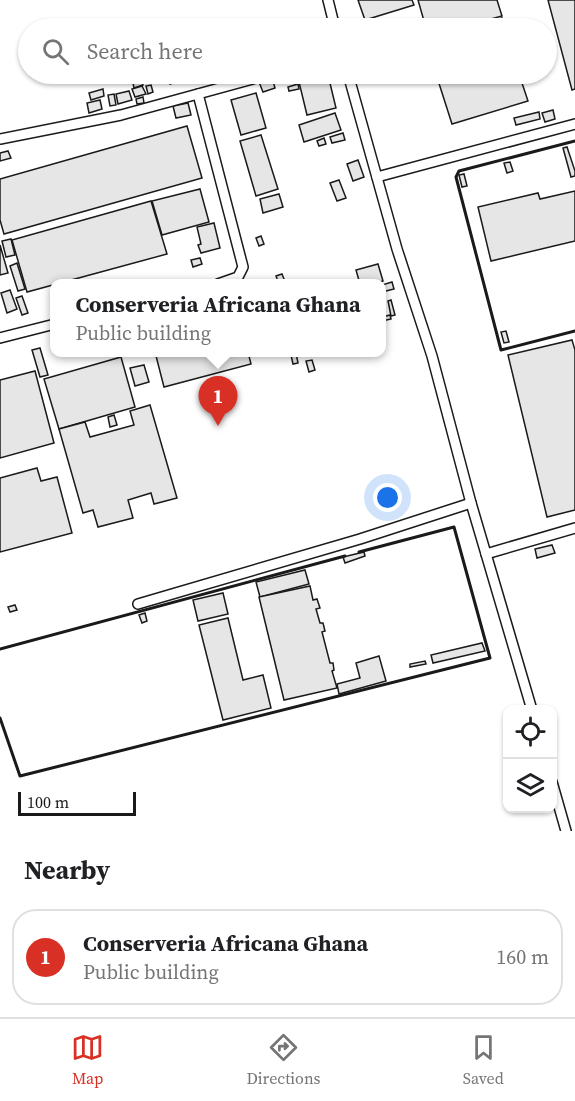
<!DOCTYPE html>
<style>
:root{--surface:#fff;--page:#f6f6f6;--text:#202124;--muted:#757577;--line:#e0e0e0;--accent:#d93025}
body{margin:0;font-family:"Source Serif 4",serif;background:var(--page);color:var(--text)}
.controls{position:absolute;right:18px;bottom:18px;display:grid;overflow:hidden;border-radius:12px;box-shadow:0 2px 4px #0004}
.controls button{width:54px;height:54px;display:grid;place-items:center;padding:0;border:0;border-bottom:2px solid var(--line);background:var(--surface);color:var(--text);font:30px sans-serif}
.scale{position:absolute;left:18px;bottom:15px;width:118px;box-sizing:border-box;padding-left:6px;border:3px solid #1a1a1a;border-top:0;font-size:16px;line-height:21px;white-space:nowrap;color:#1a1a1a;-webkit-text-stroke:4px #fff;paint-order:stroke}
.you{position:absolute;left:388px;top:498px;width:21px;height:21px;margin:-15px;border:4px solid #fff;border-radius:50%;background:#1a73e8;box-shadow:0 0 0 9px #1a73e833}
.badge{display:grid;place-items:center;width:39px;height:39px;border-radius:50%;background:var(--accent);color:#fff;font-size:20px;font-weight:700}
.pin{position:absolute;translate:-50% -50px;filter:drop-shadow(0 2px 3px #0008)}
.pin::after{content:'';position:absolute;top:32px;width:21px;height:18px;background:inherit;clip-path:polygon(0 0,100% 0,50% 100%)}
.popup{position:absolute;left:50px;top:279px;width:336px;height:78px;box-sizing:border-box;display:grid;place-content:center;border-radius:12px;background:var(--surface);filter:drop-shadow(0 2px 4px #0005);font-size:20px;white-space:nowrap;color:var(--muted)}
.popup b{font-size:22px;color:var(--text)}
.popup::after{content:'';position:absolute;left:50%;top:100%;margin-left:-12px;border:12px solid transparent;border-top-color:var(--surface)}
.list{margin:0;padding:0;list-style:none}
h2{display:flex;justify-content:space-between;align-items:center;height:78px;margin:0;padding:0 24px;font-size:26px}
h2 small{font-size:20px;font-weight:400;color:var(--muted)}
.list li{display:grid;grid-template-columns:39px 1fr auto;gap:18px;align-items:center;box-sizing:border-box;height:96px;margin:0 12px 12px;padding:0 12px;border:2px solid var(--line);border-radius:24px}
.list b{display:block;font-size:22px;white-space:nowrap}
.list p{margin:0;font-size:20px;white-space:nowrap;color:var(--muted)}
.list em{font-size:20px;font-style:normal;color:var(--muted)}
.icon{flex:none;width:33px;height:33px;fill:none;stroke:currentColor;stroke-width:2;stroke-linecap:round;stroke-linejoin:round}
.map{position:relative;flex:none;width:575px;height:831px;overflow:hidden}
.search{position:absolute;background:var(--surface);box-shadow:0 2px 4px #0004;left:18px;right:18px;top:18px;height:66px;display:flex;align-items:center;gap:15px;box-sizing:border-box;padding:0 21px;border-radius:33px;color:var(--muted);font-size:22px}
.sheet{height:186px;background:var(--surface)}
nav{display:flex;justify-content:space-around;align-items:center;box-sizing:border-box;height:84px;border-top:2px solid var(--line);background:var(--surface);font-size:16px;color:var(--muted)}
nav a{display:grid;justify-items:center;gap:3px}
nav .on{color:var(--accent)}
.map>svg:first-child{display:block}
.building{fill:#e6e6e6;stroke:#1a1a1a;stroke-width:1.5}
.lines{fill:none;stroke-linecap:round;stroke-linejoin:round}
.minor-casing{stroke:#1a1a1a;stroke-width:12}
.minor{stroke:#fff;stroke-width:9}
.wall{stroke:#1a1a1a;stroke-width:3}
</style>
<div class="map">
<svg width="575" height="831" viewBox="0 0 575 831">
<rect width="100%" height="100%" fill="#fff"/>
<g class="building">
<path d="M358 0H412L414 5 365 20Z"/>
<path d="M418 0H497L502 16 458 28H426Z"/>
<path d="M548 0H575V89L572 90Z"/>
<path d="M502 18 505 28H467Z"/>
<path d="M161 74 163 82 159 83 157 75Z"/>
<path d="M436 74H519L528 101 452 124Z"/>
<path d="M328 75 336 108 307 115 299 82Z"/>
<path d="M174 77 176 82 170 84 168 79Z"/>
<path d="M272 78 275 88 263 92 259 82Z"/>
<path d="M142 80 143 85 134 88 133 83Z"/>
<path d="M298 84 299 89 289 91 288 87Z"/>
<path d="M151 85 153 92 148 94 146 86Z"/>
<path d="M142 86 146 94 135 97 132 89Z"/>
<path d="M103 89 104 96 91 100 89 93Z"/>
<path d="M129 91 132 100 118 104 116 94Z"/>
<path d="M256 93 266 128 241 135 231 100Z"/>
<path d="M114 94 116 105 110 106 108 95Z"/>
<path d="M143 97 144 103 137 104 136 99Z"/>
<path d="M100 100 102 109 89 113 87 103Z"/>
<path d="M188 103 191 115 176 118 173 106Z"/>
<path d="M553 110 555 119 545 122 542 113Z"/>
<path d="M539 112 540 119 516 125 514 118Z"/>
<path d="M335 113 341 130 304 142 299 125Z"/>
<path d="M187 126 202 178 4 234 0 220V179Z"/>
<path d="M343 133 345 140 332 143 330 137Z"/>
<path d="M261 135 278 189 256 196 240 141Z"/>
<path d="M324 138 326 144 319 146 317 141Z"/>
<path d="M567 147 575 171V176L571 177 563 148Z"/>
<path d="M8 151 11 158 0 161V153Z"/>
<path d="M358 160 364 177 353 181 347 164Z"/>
<path d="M510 162 513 171 507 173 504 163Z"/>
<path d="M464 174 467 186 462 187 459 175Z"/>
<path d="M339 180 346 198 337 201 330 183Z"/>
<path d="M200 189 209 222 162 235 152 201Z"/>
<path d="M575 191V241L491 261 478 207 538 193 540 199Z"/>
<path d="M279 194 283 207 263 213 260 199Z"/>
<path d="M151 201 167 254 27 292 12 240Z"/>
<path d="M214 223 220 248 201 253 198 245 201 244 197 227Z"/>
<path d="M261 236 264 244 259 246 256 238Z"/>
<path d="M11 239 15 255 6 257 2 241Z"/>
<path d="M0 245 8 273 0 275Z"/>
<path d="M200 258 202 264 193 267 191 260Z"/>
<path d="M17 263 25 289 18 291 10 266Z"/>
<path d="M378 264 383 281 373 284H360L356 270Z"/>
<path d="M282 274 286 284H279L276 276Z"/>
<path d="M392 282 394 289 382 292V285Z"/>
<path d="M10 290 17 309 7 313 1 293Z"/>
<path d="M22 296 28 313 22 315 16 298Z"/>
<path d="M391 300 395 315 391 316 388 301Z"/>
<path d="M390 315 391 319 382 321V317Z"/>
<path d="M506 331 509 342 504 343 501 332Z"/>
<path d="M572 340 575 350V510L547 517 508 355Z"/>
<path d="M40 348 48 375 40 377 32 350Z"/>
<path d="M155 352H248L251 364 164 387Z"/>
<path d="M296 353 298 363 293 364 291 355Z"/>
<path d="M121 357 135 407 59 429 44 379Z"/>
<path d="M312 360 315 370 309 372 306 361Z"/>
<path d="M144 365 149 382 135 386 130 368Z"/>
<path d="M35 371 54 443 0 458V380Z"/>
<path d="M150 405 177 498 154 504 151 493 128 500 133 518 98 527 93 510 83 513 59 429 85 422 90 437 134 425 130 411Z"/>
<path d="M114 415 117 425 110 427 108 417Z"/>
<path d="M37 468 41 481 57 477 72 533 0 552V478Z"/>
<path d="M552 545 555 553 537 558 535 549Z"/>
<path d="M364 552 365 556 345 563 343 557Z"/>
<path d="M305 570 309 584 260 597 256 582Z"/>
<path d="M310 586 313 600 317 599 320 608 316 609 320 623H323L325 631 322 632 330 663H333L334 670 332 671 337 688 284 700 259 597Z"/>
<path d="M223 593 228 614 198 621 193 600Z"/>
<path d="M15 605 17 610 10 612 8 607Z"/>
<path d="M145 613 147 621 142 623 139 615Z"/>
<path d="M228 618 243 680 263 675 271 708 223 720 199 625Z"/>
<path d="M482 643 485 651 433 663 431 655Z"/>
<path d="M379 656 386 681 339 694 337 684 360 678 356 663Z"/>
<path d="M425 661 426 664 410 667V664Z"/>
</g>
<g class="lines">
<g class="minor-casing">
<g id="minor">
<path d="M328 0 335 28"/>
<path d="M348 74 397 249 432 356 471 503 532 710"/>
<path d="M198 94 243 267 238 277 218 284"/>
<path d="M0 139 121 115 271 74"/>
<path d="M377 177 575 124"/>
<path d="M0 338 55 324"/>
<path d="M486 554 575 528"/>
<path d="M138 604 360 539 471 503"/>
<path d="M552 782 566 831"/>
</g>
</g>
<use href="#minor" class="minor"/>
<g class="wall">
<path d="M575 141 459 171 456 177 501 350 575 331"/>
<path d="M0 649 345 556"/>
<path d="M0 718 20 776 490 658 454 527 359 552"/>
</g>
</g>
</svg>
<div class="controls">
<button><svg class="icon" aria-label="locate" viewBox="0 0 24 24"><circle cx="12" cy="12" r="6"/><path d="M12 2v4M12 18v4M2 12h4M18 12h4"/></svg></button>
<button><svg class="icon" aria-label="layers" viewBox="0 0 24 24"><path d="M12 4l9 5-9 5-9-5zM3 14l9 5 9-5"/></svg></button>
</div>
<div class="scale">100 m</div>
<div class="you"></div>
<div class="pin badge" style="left:218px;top:426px">1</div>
<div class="popup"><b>Conserveria Africana Ghana</b>Public building</div>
<div class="search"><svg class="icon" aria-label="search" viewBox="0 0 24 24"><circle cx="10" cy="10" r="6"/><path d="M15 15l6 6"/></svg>Search here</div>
</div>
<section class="sheet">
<h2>Nearby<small></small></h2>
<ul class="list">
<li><span class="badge">1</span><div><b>Conserveria Africana Ghana</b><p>Public building</p></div><em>160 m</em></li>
</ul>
</section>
<nav>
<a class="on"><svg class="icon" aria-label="map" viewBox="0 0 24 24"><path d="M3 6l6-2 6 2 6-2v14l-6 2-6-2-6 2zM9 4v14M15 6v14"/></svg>Map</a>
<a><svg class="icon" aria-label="directions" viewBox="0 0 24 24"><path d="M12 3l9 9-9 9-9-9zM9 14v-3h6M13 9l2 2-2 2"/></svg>Directions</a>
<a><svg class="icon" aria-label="saved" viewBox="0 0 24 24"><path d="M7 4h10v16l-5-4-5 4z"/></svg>Saved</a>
</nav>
